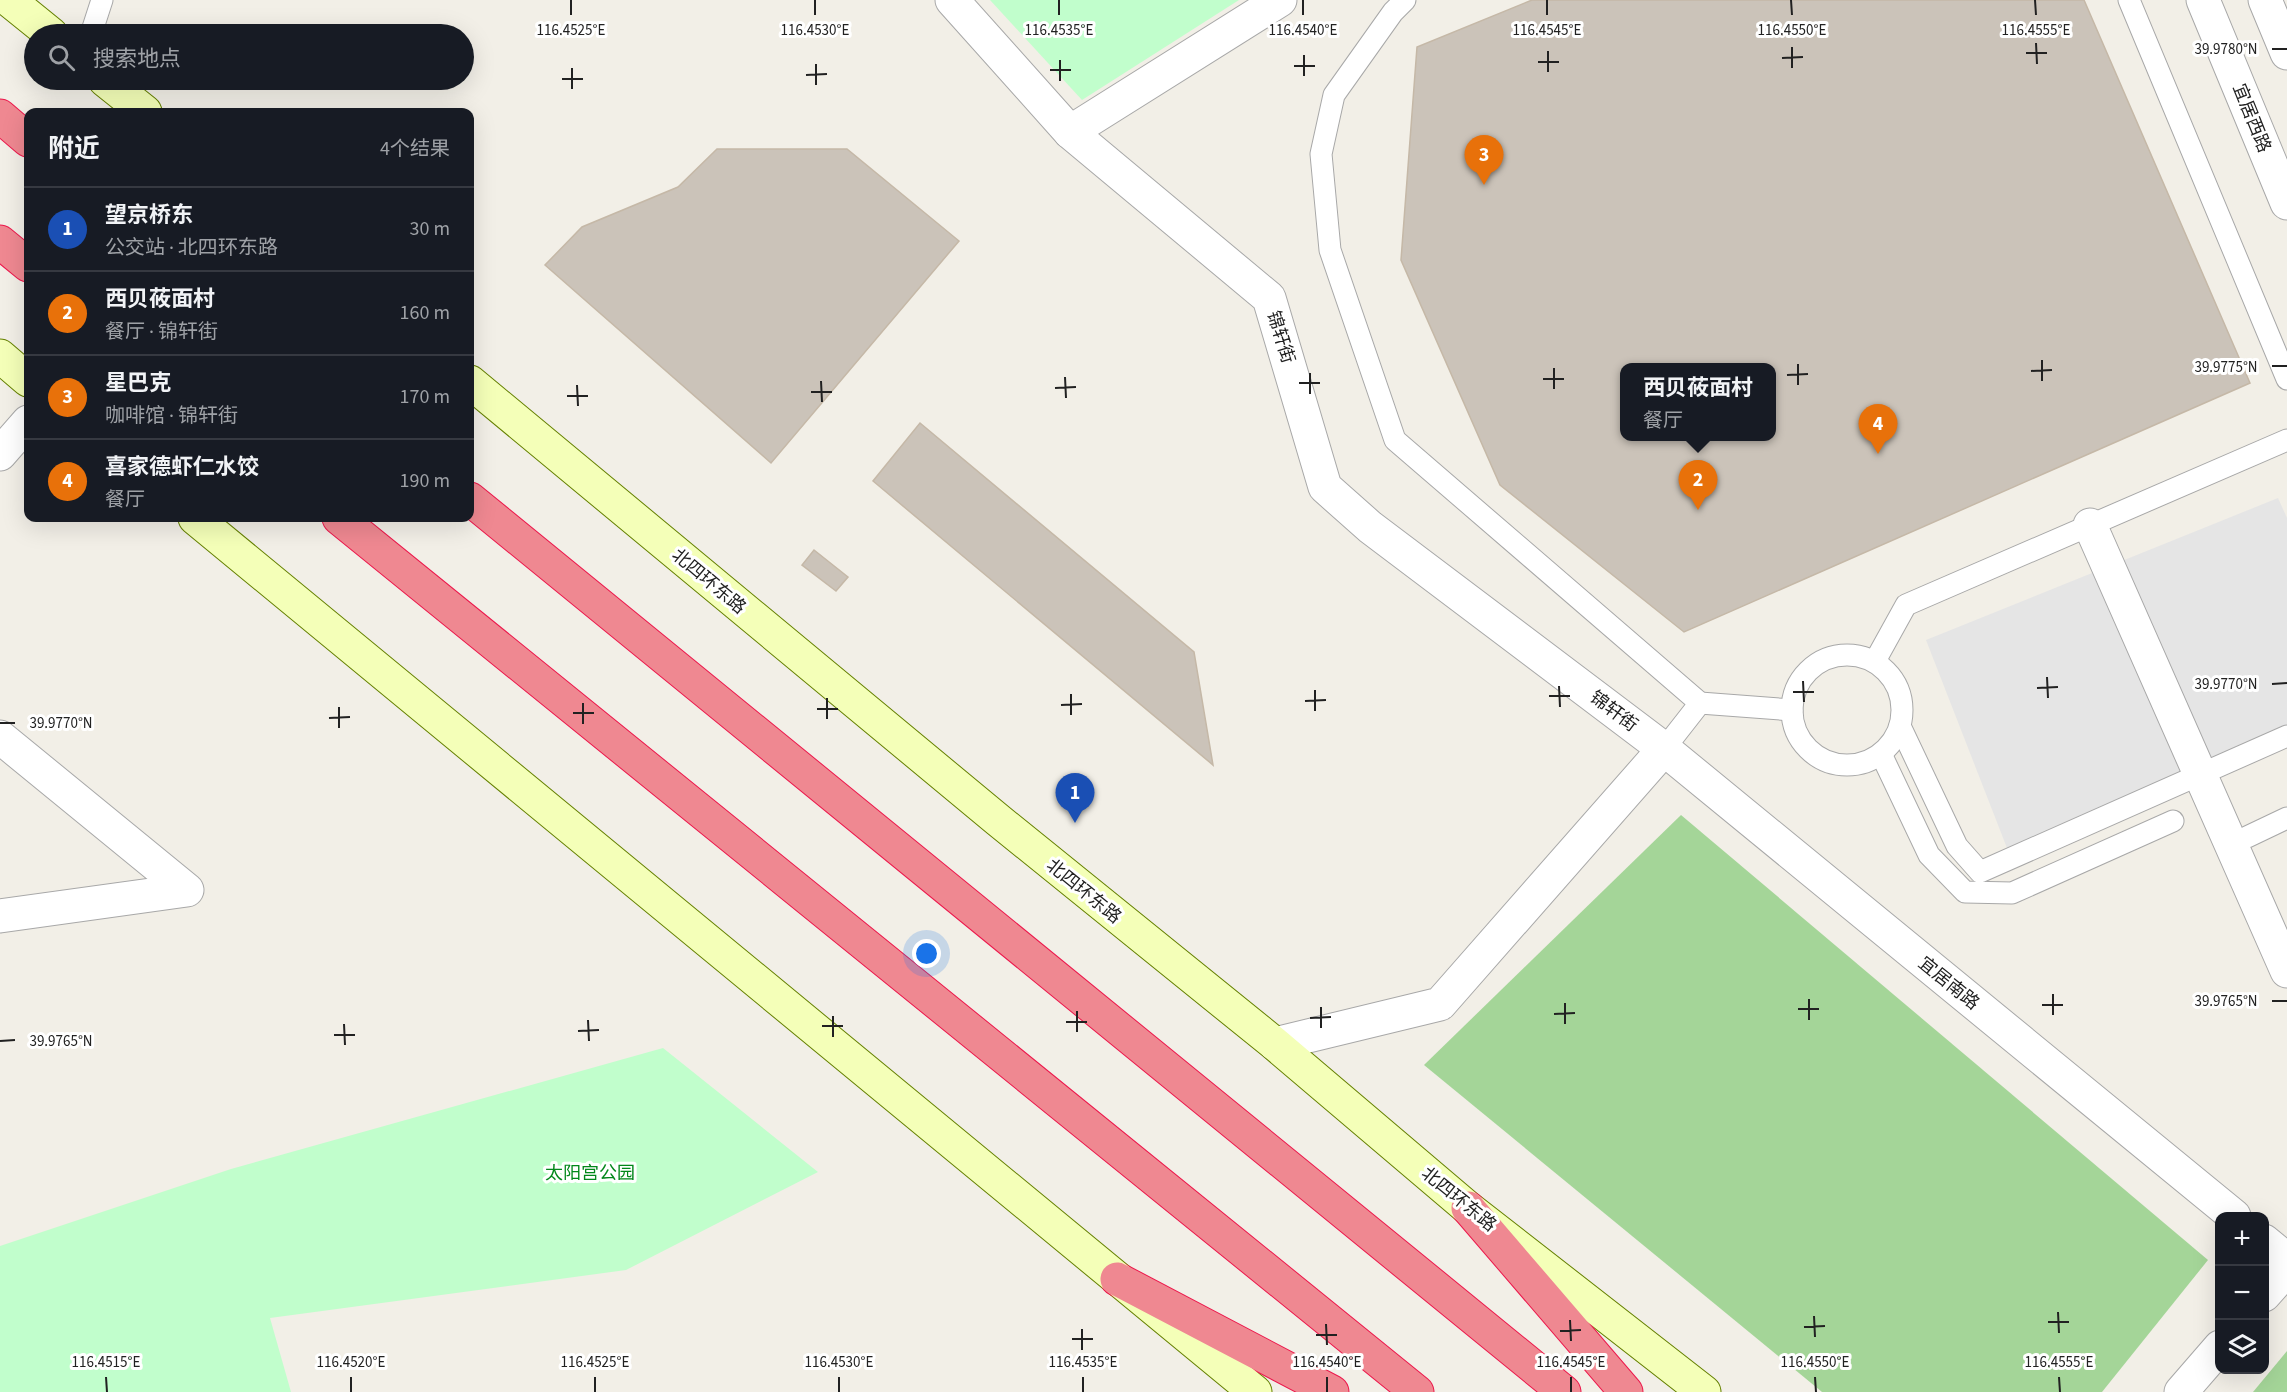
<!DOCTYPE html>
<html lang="zh">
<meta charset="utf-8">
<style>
:root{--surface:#171b24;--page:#242831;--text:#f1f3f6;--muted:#9ea1a6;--line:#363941;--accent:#d93025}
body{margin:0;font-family:"Source Sans 3","Noto Sans SC",sans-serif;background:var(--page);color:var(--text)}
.controls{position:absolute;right:18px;bottom:18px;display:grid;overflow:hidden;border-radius:12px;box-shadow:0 6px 24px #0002}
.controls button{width:54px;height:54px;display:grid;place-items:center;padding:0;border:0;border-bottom:2px solid var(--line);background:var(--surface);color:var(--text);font:30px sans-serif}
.you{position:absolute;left:927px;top:954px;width:21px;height:21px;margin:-15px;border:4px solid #fff;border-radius:50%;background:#1a73e8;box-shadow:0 0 0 9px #1a73e833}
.badge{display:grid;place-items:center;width:39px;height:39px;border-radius:50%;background:var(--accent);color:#fff;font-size:20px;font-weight:700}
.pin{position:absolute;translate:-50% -50px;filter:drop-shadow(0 2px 3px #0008)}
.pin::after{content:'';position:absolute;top:32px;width:21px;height:18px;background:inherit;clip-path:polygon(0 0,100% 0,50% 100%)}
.popup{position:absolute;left:1620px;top:363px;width:156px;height:78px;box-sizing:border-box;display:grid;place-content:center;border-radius:12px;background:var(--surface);filter:drop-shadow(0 2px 4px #0005);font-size:20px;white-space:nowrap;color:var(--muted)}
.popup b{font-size:22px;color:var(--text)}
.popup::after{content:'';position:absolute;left:50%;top:100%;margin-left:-12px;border:12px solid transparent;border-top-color:var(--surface)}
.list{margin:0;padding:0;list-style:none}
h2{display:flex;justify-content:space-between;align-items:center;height:78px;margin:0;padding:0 24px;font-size:26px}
h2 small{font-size:20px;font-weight:400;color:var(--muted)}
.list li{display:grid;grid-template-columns:39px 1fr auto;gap:18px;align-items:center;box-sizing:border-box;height:84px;padding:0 24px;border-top:2px solid var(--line)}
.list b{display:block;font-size:22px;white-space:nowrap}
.list p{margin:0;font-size:20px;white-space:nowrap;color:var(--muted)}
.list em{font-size:20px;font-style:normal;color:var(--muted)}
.icon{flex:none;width:33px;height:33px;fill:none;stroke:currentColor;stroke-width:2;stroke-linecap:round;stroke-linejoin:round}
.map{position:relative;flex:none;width:2287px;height:1392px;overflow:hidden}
.search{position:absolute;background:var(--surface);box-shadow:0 6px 24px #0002;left:24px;top:24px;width:450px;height:66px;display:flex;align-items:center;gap:15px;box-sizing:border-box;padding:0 21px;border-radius:33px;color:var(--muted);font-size:22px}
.panel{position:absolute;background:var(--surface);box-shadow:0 6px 24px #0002;left:24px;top:108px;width:450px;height:414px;border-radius:12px}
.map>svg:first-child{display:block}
.forest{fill:#a4d598}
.park{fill:#c1fecc}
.parking{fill:#e5e5e5}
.building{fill:#cbc3b9;stroke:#c5b8a7;stroke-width:1.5;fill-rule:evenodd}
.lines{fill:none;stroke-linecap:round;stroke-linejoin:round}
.lane-casing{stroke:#a8a8a8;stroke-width:23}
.street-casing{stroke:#a8a8a8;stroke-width:35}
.secondary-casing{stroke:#658000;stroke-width:35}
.highway-casing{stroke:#ec184c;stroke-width:35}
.lane{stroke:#fff;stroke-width:21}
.street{stroke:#fff;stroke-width:33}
.secondary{stroke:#f4ffb8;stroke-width:33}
.highway{stroke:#ef8891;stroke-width:33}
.ticks{fill:none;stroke:#212121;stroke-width:2}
.labels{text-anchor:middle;stroke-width:6;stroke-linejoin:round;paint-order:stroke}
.street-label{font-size:18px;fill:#212121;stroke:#fff}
.park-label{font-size:18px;fill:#02871a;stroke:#fff}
.ticks-label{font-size:15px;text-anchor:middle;fill:#212121;stroke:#fff;stroke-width:6;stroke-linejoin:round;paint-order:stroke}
</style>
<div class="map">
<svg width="2287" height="1392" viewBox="0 0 2287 1392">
<rect width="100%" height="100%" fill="#f2efe7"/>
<g class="forest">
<path d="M1681 815 2208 1260 2102 1392H1822L1424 1065Z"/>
<path d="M2287 1351V1392H2253Z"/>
</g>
<g class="park">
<path d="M990 0H1239L1082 100Z"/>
<path d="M663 1048 818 1172 626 1270 270 1318 291 1392H0V1246L231 1169Z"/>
</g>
<path class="parking" d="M2278 498 2287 518V725L2007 848 1926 640Z"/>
<g class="building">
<path d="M1532 0H2084L2250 383 1684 632 1500 485 1401 260 1417 47ZM1624 368H1772V436H1624Z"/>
<path d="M717 149H847L959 241 771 463 545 265 582 227 678 187Z"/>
<path d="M920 423 1194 652 1213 765 873 481Z"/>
<path d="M814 550 848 577 836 591 802 565Z"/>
</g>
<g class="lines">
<g class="lane-casing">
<g id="lane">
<path d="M1405 0 1393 12 1334 95 1321 154 1330 250 1395 440 1700 703 1664 749"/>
<path d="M2129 0 2287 379"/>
<path d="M91 34 102 0"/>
<circle cx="1847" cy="710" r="55"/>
<path d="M1875 661 1906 605 2287 440"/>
<path d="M1700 703 1792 710"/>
<path d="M1900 726 1957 846 1980 872 2287 736"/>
<path d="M1881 754 1929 855 1965 892 2012 893 2173 821"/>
<path d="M2247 837 2287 818"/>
</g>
</g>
<g class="street-casing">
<g id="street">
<path d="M952 0 1070 132 1269 298 1325 487 1370 527 1664 749 2234 1216"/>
<path d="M2203 0 2287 203"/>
<path d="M2265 0 2287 53"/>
<path d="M1070 132 1280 0"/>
<path d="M0 454 28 422"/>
<path d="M2090 525 2287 971"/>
<path d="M0 737 187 890 0 916"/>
<path d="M1275 1044 1440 1004 1664 749"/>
<path d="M2264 1241 2287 1260"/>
<path d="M2264 1295 2287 1269"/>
<path d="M2181 1392 2220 1347"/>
</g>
</g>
<g class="secondary-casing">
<g id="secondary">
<path d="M9 0 51 34"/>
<path d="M105 80 145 112"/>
<path d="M0 356 28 380"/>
<path d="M470 382 998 820 1275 1044 1468 1208 1704 1392"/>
<path d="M195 518 1255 1392"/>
</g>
</g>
<g class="highway-casing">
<g id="highway">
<path d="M0 116 28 140"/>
<path d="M0 242 28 265"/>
<path d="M470 499 1564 1392"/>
<path d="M339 518 1417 1392"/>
<path d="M1468 1208 1626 1392"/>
<path d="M1117 1279 1332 1392"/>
</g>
</g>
<use href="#lane" class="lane"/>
<use href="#street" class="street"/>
<use href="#secondary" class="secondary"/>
<use href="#highway" class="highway"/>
</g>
<path class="ticks" d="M571 0V15M815 0V15M1059 0V15M1303 0V15M1547 0V15M1791 0 1792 15M2035 0 2036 15M2036 43 2037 64M1792 47V68M2272 49H2287M1548 51V72M2026 53H2047M1304 55V76M1782 58 1803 57M1060 60V81M1538 62H1559M816 64V85M1294 66H1315M572 68V89M1050 70H1071M806 75 827 74M562 79H583M2042 360V381M1798 364V385M2272 366H2287M1554 368V389M2031 371 2052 370M1310 373V394M1787 375 1808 374M1065 377 1066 398M1543 379H1564M821 381 822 402M1299 383H1320M577 385 578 406M1055 388 1076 387M811 392H832M567 396H588M2047 677 2048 698M1803 681 1804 702M2272 684 2287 683M1559 686 1560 707M2037 688 2058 687M1315 690V711M1793 692H1814M1071 694V715M1549 696H1570M827 698V719M1305 701 1326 700M583 703V724M1061 705 1082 704M339 707V728M817 709H838M573 713H594M329 718 350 717M0 723H15M2053 994V1015M1809 999V1020M2272 1001H2287M1565 1003V1024M2042 1005H2063M1321 1007V1028M1798 1009H1819M1077 1011V1032M1554 1014 1575 1013M833 1016V1037M1310 1018 1331 1017M588 1020 589 1041M1066 1022H1087M344 1024 345 1045M822 1026H843M578 1031 599 1030M334 1035H355M0 1041 15 1040M2058 1312 2059 1333M1814 1316 1815 1337M1570 1320 1571 1341M2048 1322H2069M1326 1324 1327 1345M1804 1327 1825 1326M1082 1329V1350M1560 1331 1581 1330M1316 1335H1337M1072 1339H1093M106 1377 107 1392M351 1377V1392M595 1377V1392M839 1377V1392M1083 1377V1392M1327 1377V1392M1571 1377V1392M1815 1377 1816 1392M2059 1377 2060 1392"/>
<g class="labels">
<g class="street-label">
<text transform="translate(2252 118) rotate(68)" y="6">宜居西路</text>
<text transform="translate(1281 337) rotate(73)" y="6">锦轩街</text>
<text transform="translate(709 581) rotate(40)" y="6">北四环东路</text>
<text transform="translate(1614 711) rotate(37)" y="6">锦轩街</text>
<text transform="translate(1084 891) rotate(39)" y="6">北四环东路</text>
<text transform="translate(1949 983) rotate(39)" y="6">宜居南路</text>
<text transform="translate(1459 1199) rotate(39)" y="6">北四环东路</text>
</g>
<g class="park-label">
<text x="590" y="1179">太阳宫公园</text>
</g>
</g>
<g class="ticks-label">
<text x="571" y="35">116.4525°E</text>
<text x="815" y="35">116.4530°E</text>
<text x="1059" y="35">116.4535°E</text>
<text x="1303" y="35">116.4540°E</text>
<text x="1547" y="35">116.4545°E</text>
<text x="1792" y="35">116.4550°E</text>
<text x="2036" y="35">116.4555°E</text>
<text x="2226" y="54">39.9780°N</text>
<text x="2226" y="372">39.9775°N</text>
<text x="2226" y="689">39.9770°N</text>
<text x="61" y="728">39.9770°N</text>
<text x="2226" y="1006">39.9765°N</text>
<text x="61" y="1046">39.9765°N</text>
<text x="106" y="1367">116.4515°E</text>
<text x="351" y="1367">116.4520°E</text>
<text x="595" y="1367">116.4525°E</text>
<text x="839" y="1367">116.4530°E</text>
<text x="1083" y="1367">116.4535°E</text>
<text x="1327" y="1367">116.4540°E</text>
<text x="1571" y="1367">116.4545°E</text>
<text x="1815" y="1367">116.4550°E</text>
<text x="2059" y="1367">116.4555°E</text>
</g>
</svg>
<div class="controls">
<button>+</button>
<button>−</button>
<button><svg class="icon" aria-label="layers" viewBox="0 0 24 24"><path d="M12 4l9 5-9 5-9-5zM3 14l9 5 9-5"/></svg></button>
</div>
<div class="you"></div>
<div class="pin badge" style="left:1075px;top:823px;background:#1a4fb4">1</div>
<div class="pin badge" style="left:1698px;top:510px;background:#e8710a">2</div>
<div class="popup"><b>西贝莜面村</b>餐厅</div>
<div class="pin badge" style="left:1484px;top:185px;background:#e8710a">3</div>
<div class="pin badge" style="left:1878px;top:454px;background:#e8710a">4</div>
<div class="search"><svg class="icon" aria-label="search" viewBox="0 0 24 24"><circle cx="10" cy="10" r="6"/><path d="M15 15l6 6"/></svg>搜索地点</div>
<section class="panel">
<h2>附近<small>4个结果</small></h2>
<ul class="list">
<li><span class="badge" style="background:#1a4fb4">1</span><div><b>望京桥东</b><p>公交站 · 北四环东路</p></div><em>30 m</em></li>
<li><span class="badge" style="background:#e8710a">2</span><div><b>西贝莜面村</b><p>餐厅 · 锦轩街</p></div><em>160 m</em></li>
<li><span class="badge" style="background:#e8710a">3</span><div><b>星巴克</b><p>咖啡馆 · 锦轩街</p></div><em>170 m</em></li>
<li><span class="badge" style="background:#e8710a">4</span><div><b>喜家德虾仁水饺</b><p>餐厅</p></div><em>190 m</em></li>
</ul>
</section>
</div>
